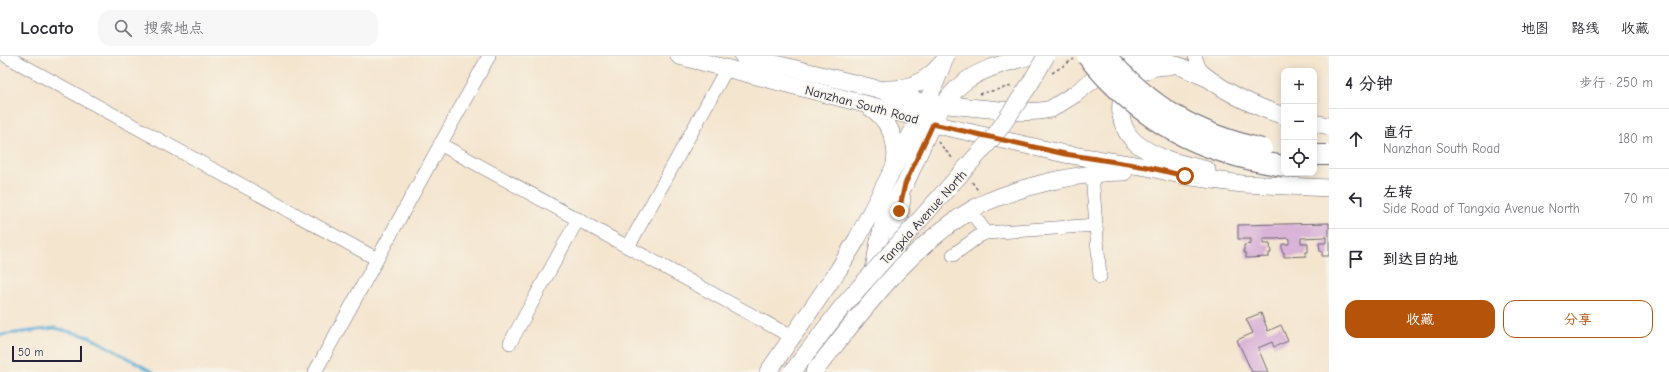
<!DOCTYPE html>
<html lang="zh">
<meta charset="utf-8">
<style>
:root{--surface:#fff;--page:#f7f7f7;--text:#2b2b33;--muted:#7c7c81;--line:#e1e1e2;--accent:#b45309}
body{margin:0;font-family:"Comic Neue","LXGW WenKai TC",sans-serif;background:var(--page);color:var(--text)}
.controls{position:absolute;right:12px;top:12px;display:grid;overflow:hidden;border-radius:8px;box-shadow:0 2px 10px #0003}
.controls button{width:36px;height:36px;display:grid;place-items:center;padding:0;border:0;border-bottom:1px solid var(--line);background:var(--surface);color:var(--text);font:20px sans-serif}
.scale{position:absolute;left:12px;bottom:10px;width:70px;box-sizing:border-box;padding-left:4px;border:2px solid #22223b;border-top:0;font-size:11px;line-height:14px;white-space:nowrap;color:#22223b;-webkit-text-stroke:3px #f7f3e8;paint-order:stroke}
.stop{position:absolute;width:12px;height:12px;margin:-9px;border:3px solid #b45309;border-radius:50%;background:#fff}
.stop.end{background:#b45309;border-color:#fff;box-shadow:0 1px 4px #0008}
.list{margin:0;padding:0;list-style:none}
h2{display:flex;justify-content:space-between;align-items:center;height:52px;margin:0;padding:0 16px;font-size:17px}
h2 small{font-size:13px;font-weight:400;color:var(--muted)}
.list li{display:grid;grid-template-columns:26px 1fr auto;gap:12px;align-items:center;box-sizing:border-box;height:60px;padding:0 16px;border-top:1px solid var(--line)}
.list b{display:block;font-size:15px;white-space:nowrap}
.list p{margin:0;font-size:13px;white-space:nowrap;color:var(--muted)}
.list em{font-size:13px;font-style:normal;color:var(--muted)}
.actions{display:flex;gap:8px;padding:12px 16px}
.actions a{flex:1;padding:9px 0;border:1px solid var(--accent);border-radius:12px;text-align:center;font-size:14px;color:var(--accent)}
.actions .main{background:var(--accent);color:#fff}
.icon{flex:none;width:22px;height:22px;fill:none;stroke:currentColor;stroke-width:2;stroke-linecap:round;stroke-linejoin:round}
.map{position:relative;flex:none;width:1329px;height:316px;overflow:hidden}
header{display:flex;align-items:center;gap:24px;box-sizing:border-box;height:56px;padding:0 20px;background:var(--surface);border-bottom:1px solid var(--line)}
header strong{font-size:19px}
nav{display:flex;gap:22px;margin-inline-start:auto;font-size:14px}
.search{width:280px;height:36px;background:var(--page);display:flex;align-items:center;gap:10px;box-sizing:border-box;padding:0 14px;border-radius:12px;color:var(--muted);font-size:15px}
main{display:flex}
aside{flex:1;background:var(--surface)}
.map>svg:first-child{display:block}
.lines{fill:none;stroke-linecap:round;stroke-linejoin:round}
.stream{stroke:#5bacd6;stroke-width:3}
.building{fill:#d9b3d8}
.minor-casing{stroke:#6c666f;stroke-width:14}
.major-casing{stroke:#6c666f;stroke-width:18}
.highway-casing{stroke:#6c666f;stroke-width:22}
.path{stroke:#6c666f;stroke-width:1.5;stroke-dasharray:3 3;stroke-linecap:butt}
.minor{stroke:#fff;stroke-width:13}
.major{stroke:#fff;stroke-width:17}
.highway{stroke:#fff;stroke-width:20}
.major-bridge-casing{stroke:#6c666f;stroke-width:18;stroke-linecap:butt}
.highway-bridge-casing{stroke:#6c666f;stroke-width:22;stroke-linecap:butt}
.major-bridge{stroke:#fff;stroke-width:17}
.highway-bridge{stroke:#fff;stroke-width:20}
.route{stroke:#b45309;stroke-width:5}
.labels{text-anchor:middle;stroke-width:3;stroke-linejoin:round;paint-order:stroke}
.street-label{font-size:13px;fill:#22223b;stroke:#f7f3e8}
</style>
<header>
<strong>Locato</strong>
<div class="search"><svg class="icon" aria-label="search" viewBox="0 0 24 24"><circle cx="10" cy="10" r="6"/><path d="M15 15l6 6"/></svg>搜索地点</div>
<nav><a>地图</a><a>路线</a><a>收藏</a></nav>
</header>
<main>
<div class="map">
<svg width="1329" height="316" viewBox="0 0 1329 316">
<rect width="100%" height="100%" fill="#f7f3e8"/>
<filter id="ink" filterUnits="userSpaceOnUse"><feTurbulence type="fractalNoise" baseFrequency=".025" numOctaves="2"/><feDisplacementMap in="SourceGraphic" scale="8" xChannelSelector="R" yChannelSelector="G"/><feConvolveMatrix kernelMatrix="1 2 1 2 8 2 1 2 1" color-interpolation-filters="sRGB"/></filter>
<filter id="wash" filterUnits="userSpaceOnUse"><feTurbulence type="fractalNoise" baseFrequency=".012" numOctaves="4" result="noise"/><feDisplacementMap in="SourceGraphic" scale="16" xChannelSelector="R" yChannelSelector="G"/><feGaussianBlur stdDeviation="0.9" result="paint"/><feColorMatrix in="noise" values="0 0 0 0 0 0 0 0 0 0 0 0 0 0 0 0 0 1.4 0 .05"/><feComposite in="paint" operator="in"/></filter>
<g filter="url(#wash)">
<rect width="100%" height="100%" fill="#f4e5cf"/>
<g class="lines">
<path class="stream" d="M0 279 55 272 90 281 153 316"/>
</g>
<g id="blocks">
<g class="building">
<path d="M1329 167V200H1322V196L1320 195 1319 187H1326V181L1301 182V187H1308V196H1306V200L1284 201V196H1282V188H1289V182L1276 183H1263V188H1270L1271 197H1269V201L1246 202V197H1244V189L1251 188V183H1238V169Z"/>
<path d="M1261 257 1268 275 1281 269 1288 285 1274 291 1272 286 1258 292 1268 316H1252L1237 284 1253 277 1246 263Z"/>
</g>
</g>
</g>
<g filter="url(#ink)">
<use href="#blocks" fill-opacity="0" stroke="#6c666f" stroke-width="1"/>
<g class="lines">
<g class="minor-casing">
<g id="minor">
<path d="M6 0 377 203"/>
<path d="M1195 0 1199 11 1206 21"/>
<path d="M440 88 792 281"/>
<path d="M1092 118 1100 221"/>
<path d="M971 155 986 177"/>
<path d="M628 191 727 12"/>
<path d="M953 199 979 180 986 177 1096 169"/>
<path d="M510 287 578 163"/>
<path d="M315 316 489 0"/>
</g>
</g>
<g class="major-casing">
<g id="major">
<path d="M679 0 919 62 933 68 1065 98 1147 111 1185 120 1242 128 1329 132"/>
<path d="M743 0 878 33 900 41 927 47 1021 56 1040 55 1051 53 1075 38 1112 9 1131 3H1158L1170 6 1207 22"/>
<path d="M1170 10C1159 10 1146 12 1136 20 1115 36 1116 70 1136 87 1156 103 1183 108 1207 114"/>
<path d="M1199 15C1224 36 1253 50 1284 60"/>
<path d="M886 33C908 34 927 25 941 8"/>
<path d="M868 50C888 62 899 85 895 108"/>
<path d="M1314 67 1329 70"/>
<path d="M895 200 902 142"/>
<path d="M873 223C875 205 878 187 883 169 888 154 898 141 906 126 922 94 934 50 963 27 982 12 1007 7 1030 0"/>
<path d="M768 316 839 213 857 183 927 47 946 0"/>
<path d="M814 316C861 257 912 186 980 149 1003 138 1027 131 1052 125 1075 120 1100 116 1124 116"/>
</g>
</g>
<g class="highway-casing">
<path id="highway" d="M1314 99H1329"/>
</g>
<g class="path">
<path d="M1052 17 1074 3"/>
<path d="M979 38 1012 30"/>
<path d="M938 86 954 104"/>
<path d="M972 126 979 136"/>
</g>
<use href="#minor" class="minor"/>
<use href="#major" class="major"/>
<use href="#highway" class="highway"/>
<g class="major-bridge-casing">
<path id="major-bridge" d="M792 316 842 251 996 78 1030 28 1046 0"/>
</g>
<g class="highway-bridge-casing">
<g id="highway-bridge">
<path d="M1087 0C1140 66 1201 98 1284 110"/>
<path d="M1106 0C1151 52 1195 77 1262 93"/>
</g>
</g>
<use href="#major-bridge" class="major-bridge"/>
<use href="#highway-bridge" class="highway-bridge"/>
</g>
</g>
<g class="lines" filter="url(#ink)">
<path class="route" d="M899 155 905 128 933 68 1065 98 1147 111 1185 120"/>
</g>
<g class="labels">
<g class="street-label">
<text transform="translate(862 48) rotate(15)" y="5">Nanzhan South Road</text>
<text transform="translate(923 161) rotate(-48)" y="5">Tangxia Avenue North</text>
</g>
</g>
</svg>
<div class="controls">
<button>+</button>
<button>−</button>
<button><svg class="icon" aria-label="locate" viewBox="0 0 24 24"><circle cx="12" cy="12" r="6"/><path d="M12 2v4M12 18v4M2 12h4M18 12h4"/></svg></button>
</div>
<div class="scale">50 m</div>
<div class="stop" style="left:1185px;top:120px"></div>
<div class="stop end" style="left:899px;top:155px"></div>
</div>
<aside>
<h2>4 分钟<small>步行 · 250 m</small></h2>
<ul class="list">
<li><svg class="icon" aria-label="ahead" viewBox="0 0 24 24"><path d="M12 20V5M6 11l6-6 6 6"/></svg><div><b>直行</b><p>Nanzhan South Road</p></div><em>180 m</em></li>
<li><svg class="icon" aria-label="left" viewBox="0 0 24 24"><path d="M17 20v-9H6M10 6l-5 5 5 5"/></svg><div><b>左转</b><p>Side Road of Tangxia Avenue North</p></div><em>70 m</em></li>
<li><svg class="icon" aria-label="arrive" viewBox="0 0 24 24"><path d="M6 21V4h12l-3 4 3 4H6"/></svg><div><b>到达目的地</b></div></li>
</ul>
<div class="actions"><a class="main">收藏</a><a>分享</a></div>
</aside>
</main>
